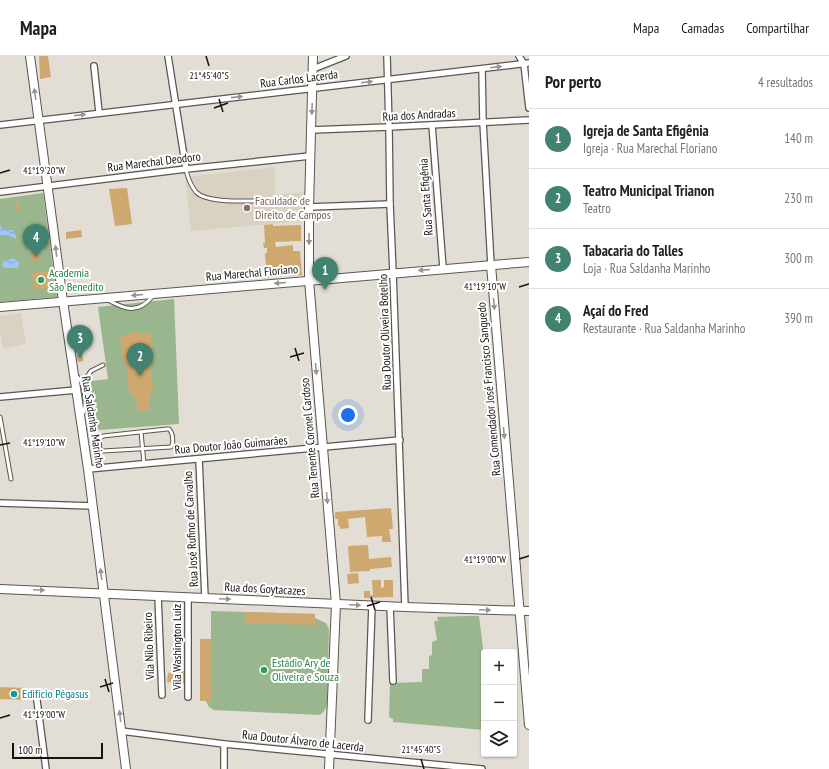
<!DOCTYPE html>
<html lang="pt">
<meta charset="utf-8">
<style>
:root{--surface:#fff;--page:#f6f6f6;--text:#222;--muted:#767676;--line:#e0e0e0;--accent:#418271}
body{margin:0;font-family:"PT Sans Narrow",sans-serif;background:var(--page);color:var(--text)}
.controls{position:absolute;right:12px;bottom:12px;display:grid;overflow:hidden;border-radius:4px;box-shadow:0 1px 3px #0004}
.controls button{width:36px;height:36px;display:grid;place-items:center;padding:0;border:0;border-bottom:1px solid var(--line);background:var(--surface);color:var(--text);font:20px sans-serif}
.scale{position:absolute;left:12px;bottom:10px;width:91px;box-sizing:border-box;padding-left:4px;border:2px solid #141310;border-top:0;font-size:11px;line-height:14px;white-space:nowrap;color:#141310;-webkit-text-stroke:3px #fff;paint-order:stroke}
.you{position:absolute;left:348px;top:359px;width:14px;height:14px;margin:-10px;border:3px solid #fff;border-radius:50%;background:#1a73e8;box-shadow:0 0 0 6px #1a73e833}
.badge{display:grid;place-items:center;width:26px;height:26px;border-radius:50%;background:var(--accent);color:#fff;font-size:13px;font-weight:700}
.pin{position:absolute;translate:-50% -33px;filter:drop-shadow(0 1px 2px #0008)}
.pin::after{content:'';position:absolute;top:21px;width:14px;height:12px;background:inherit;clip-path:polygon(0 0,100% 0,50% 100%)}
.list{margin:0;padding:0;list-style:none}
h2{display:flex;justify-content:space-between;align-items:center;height:52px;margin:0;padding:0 16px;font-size:17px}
h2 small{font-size:13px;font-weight:400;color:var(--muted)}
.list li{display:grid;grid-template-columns:26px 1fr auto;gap:12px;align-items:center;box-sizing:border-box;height:60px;padding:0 16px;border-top:1px solid var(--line)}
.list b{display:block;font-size:15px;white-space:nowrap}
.list p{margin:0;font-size:13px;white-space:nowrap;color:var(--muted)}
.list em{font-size:13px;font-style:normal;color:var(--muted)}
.icon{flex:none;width:22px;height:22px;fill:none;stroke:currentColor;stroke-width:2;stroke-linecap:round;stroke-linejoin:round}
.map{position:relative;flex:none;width:529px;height:713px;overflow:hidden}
header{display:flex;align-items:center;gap:24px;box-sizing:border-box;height:56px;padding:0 20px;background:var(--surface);border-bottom:1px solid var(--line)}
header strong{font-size:19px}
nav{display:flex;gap:22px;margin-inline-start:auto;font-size:14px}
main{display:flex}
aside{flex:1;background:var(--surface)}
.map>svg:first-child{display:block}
.built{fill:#d9d1c2}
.green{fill:#99b68e}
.water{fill:url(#water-waves)}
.building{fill:#cea86e}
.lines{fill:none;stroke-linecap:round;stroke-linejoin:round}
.service-casing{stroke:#5b574f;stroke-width:5}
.minor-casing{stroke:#5b574f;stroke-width:8}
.secondary-casing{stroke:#5b574f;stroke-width:10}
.service{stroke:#fff;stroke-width:3}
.minor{stroke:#fff;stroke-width:5.5}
.secondary{stroke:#fff;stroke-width:8}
.oneway{fill:#959593}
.ticks{fill:none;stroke:#141310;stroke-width:1.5}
.education-dot{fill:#8d6e63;stroke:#fff;stroke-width:1.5}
.leisure-dot{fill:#2e9e5b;stroke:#fff;stroke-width:1.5}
.culture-dot{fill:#0f9aa8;stroke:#fff;stroke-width:1.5}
.labels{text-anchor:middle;stroke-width:4;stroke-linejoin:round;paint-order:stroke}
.street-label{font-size:12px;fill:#141310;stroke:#fff}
.education-label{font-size:12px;fill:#785e54;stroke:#fff;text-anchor:start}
.leisure-label{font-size:12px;fill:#27864d;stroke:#fff;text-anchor:start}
.culture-label{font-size:12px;fill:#0d838f;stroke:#fff;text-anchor:start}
.ticks-label{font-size:10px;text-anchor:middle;fill:#141310;stroke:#fff;stroke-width:4;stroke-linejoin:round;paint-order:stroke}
</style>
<header>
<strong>Mapa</strong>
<nav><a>Mapa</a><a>Camadas</a><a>Compartilhar</a></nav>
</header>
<main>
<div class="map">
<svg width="529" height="713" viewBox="0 0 529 713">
<defs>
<pattern id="water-waves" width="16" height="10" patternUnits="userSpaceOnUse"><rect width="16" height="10" fill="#9fc6fc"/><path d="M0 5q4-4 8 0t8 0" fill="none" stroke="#88a9d7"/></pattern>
</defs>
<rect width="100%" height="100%" fill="#e3ded5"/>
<g class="built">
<path d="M275 111V139L306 136V165L191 175 185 121Z"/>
<path d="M21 257 26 288 3 293 0 277V260Z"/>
</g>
<g class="green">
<path d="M43 137 57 241 0 246V143Z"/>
<path d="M174 243 179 368 86 375 90 369 89 330 92 325 108 323 98 251Z"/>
<path d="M211 555 315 558V562L326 567 329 573 327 647C326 653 324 656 320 659L214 654 209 651 206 645H200V583H211Z"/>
<path d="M464 560H479L484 600V674L393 666V663L389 661 390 627 422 626V613H429V600L432 599V586L437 584 434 565H438L437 561Z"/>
</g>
<g class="water">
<path d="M0 169 3 174H14L13 176 16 180V183L8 179H0Z"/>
<path d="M13 202 17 204 19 207 18 212H5L2 210 3 206Z"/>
</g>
<g class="building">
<path d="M39 0H48L51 21 40 23Z"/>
<path d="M127 132 132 168 115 170 109 133Z"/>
<path d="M17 146 20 154 15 155 14 147Z"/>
<path d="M273 168V170L301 169V185L275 186 276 191 293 189V195H300L302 219 267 221 265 197H267V192H264L263 187H265L264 169Z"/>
<path d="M81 174 82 181 66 183V176Z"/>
<path d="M32 196 38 197 40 205H32Z"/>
<path d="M49 215 51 232 34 233 32 217Z"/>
<path d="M133 276H138V277L142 278 151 277 153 305 150 306 153 334 149 340 150 354 138 355 136 341 129 336 126 307H123L120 280 133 278Z"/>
<path d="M82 298 83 305 78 306 77 299Z"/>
<path d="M391 452 393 473H389L391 486H382V480L367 481 365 461 348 463 349 472 340 473V470H338V463H335V456Z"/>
<path d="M368 489 369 503 391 501 392 511 370 513V515L350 516 348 490Z"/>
<path d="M358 517 359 527 348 528 347 518Z"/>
<path d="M372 524H381V532L384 531V524H393V541L364 542V535H370V539H373Z"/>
<path d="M245 556 315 558V569L245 567Z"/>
<path d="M200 583H211L212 645H200Z"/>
<path d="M185 615V628L167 626 168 617Z"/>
<path d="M0 631 27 632V644L0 643Z"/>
</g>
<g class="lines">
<g class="service-casing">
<g id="service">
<path d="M186 113C187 120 191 130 196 136 206 147 244 145 259 145"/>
<path d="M108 244C126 254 138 258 153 240"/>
<path d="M75 319C85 324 88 351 82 359"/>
<path d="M82 328 91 315 103 309"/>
<path d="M0 361 11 423"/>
<path d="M167 373H169C173 377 174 387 171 391L103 395 100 394 99 383 103 380Z"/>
<path d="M141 376 144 408"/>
</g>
</g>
<g class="minor-casing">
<g id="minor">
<path d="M168 0 186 113"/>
<path d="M387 0 389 71 390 148 393 217 405 551"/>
<path d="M519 0 524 8 529 52"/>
<path d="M94 10 99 56"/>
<path d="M313 13 346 0"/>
<path d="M482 13 483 66 491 209"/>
<path d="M0 69 529 7"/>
<path d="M432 69 443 212"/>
<path d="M311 74 389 71 529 64"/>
<path d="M0 136 186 113 310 100"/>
<path d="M309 151 390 148"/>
<path d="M0 341 76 334"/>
<path d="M199 403 205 542"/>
<path d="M88 413 400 384"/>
<path d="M0 447 93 450"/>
<path d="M158 540 162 639"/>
<path d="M188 541V641"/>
<path d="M390 550 393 625"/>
<path d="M36 637 46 713"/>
<path d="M368 664 372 549"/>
<path d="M121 675 224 688 482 713"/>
<path d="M224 688V713"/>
</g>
</g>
<g class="secondary-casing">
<g id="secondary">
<path d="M30 0 63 245 88 413 126 713"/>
<path d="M313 0 309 151V224L336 548 329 713"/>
<path d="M491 209 529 669"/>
<path d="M0 251 529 206"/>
<path d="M0 533 405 551 529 555"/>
</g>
</g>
<use href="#service" class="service"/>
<use href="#minor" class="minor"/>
<use href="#secondary" class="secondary"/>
</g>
<defs><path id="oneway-solid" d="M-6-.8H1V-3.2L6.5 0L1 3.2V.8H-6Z"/></defs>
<g class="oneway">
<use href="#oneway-solid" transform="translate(496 11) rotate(-7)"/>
<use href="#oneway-solid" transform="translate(367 26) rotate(-7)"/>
<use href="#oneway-solid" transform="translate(35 38) rotate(-98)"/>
<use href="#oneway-solid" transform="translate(237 41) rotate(-6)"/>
<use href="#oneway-solid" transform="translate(312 53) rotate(92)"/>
<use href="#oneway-solid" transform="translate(80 59) rotate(-7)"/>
<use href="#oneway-solid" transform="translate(309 183) rotate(90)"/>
<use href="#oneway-solid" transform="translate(56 195) rotate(-97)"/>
<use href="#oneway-solid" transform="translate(424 214) rotate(175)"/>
<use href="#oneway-solid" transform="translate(280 227) rotate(175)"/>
<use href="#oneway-solid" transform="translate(137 239) rotate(175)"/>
<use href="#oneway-solid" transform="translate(494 248) rotate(85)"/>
<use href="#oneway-solid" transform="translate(316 313) rotate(85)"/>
<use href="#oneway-solid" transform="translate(504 377) rotate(85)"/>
<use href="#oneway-solid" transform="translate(327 442) rotate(85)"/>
<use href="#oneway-solid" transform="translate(101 518) rotate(-97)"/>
<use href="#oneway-solid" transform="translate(39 534) rotate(3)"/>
<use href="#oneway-solid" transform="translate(225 543) rotate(3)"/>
<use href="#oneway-solid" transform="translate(355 549) rotate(2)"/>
<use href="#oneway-solid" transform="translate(485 554) rotate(2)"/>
<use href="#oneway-solid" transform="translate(120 660) rotate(-97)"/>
</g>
<path class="ticks" d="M206 0 209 10M219 43 223 56M214 52 228 47M0 117 10 114M519 231 529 228M295 292 299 305M290 301 304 297M0 389 10 387M519 503 529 500M371 541 375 554M367 550 380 546M105 623 109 636M100 631 113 627M0 662 10 659M421 703 424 713"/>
<circle class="education-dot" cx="247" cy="152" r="4"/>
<g class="leisure-dot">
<circle cx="41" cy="224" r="4"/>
<circle cx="264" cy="614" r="4"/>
</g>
<circle class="culture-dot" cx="14" cy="638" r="4"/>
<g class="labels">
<g class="street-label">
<text transform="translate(299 23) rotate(-7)" y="4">Rua Carlos Lacerda</text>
<text transform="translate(419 59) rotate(-3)" y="4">Rua dos Andradas</text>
<text transform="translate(154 106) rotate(-7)" y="4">Rua Marechal Deodoro</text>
<text transform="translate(426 141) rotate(-94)" y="4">Rua Santa Efigênia</text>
<text transform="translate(252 217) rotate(-5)" y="4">Rua Marechal Floriano</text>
<text transform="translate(385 276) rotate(-92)" y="4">Rua Doutor Oliveira Botelho</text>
<text transform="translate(489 333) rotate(-95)" y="4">Rua Comendador José Francisco Sanguedo</text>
<text transform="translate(93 366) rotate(81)" y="4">Rua Saldanha Marinho</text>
<text transform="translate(310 382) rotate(-95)" y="4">Rua Tenente Coronel Cardoso</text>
<text transform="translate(231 389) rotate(-5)" y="4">Rua Doutor João Guimarães</text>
<text transform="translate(191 473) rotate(-93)" y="4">Rua José Rufino de Carvalho</text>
<text transform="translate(265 533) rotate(3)" y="4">Rua dos Goytacazes</text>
<text transform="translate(149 590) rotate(-92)" y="4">Vila Nilo Ribeiro</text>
<text transform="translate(177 591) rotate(-90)" y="4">Vila Washington Luiz</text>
<text transform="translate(303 685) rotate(6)" y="4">Rua Doutor Álvaro de Lacerda</text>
</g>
<g class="education-label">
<text x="255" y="149">Faculdade de<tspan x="255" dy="14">Direito de Campos</tspan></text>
</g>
<g class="leisure-label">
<text x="49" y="221">Academia<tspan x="49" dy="14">São Benedito</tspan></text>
<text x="272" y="611">Estádio Ary de<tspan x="272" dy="14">Oliveira e Souza</tspan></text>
</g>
<g class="culture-label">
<text x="22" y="642">Edifício Pégasus</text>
</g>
</g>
<g class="ticks-label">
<text x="209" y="23">21°45'40"S</text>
<text x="44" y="118">41°19'20"W</text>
<text x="485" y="234">41°19'10"W</text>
<text x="44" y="390">41°19'10"W</text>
<text x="485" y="507">41°19'00"W</text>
<text x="44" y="662">41°19'00"W</text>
<text x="421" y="697">21°45'40"S</text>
</g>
</svg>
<div class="controls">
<button>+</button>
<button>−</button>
<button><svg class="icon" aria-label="layers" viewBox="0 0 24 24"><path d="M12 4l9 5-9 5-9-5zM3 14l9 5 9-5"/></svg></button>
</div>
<div class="scale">100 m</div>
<div class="you"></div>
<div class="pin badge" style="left:325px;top:234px">1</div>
<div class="pin badge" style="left:140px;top:320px">2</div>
<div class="pin badge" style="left:80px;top:302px">3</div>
<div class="pin badge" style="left:36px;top:201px">4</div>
</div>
<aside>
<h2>Por perto<small>4 resultados</small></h2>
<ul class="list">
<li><span class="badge">1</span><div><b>Igreja de Santa Efigênia</b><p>Igreja · Rua Marechal Floriano</p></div><em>140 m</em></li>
<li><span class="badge">2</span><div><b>Teatro Municipal Trianon</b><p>Teatro</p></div><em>230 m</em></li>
<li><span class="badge">3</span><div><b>Tabacaria do Talles</b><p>Loja · Rua Saldanha Marinho</p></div><em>300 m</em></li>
<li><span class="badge">4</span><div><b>Açaí do Fred</b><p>Restaurante · Rua Saldanha Marinho</p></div><em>390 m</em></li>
</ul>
</aside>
</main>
